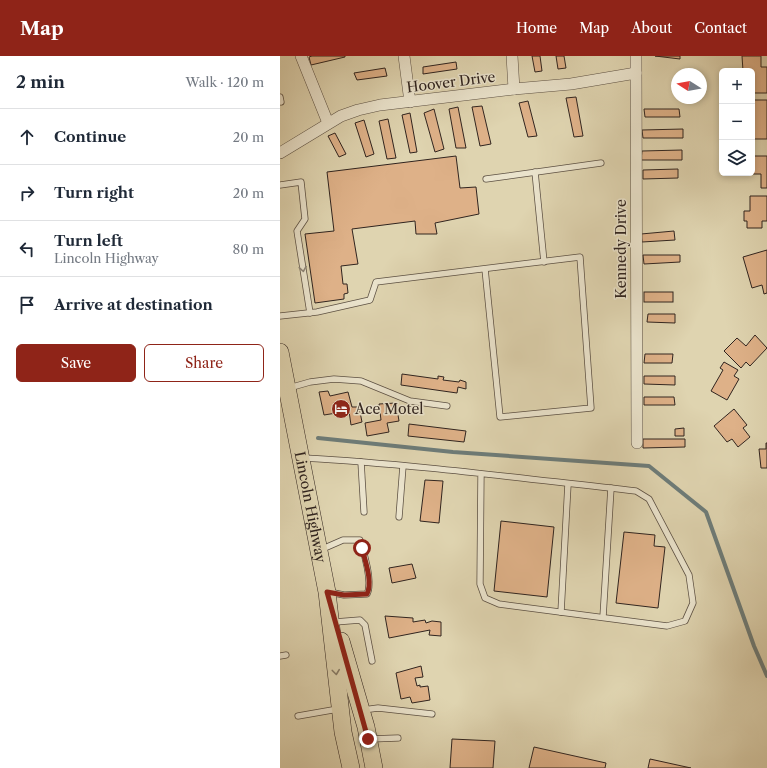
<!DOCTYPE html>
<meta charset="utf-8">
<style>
:root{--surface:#fff;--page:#f6f6f7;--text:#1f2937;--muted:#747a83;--line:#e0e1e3;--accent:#8f2418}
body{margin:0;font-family:"Libre Caslon Text",serif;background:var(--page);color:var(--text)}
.controls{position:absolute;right:12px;top:12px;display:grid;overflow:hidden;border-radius:6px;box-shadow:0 2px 6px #0003}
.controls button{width:36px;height:36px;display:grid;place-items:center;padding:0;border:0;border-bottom:1px solid var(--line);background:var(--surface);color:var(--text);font:20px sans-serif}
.compass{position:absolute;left:391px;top:12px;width:36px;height:36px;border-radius:50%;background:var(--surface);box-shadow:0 2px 6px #0003;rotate:281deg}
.stop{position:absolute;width:12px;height:12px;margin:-9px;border:3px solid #8f2418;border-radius:50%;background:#fff}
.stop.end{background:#8f2418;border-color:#fff;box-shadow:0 1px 4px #0008}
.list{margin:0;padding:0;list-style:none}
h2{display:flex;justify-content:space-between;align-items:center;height:52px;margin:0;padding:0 16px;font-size:17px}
h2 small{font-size:13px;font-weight:400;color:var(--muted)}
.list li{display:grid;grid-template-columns:26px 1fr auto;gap:12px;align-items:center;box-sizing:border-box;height:56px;padding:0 16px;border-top:1px solid var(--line)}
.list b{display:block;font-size:15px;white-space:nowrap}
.list p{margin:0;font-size:13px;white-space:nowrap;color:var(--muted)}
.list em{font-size:13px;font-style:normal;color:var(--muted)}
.actions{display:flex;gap:8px;padding:12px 16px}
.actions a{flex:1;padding:9px 0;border:1px solid var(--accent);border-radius:6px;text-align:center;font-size:14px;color:var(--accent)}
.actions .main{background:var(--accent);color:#fff}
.icon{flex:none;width:22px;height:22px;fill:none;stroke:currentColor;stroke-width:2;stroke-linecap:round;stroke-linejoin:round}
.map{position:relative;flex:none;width:487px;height:712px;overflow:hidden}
header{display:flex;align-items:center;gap:24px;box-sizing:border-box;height:56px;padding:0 20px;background:var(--accent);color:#fff}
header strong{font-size:19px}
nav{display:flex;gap:22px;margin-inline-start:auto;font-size:14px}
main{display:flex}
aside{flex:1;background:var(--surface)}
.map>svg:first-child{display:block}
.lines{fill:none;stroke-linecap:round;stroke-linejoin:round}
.stream{stroke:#6d7c79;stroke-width:4}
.building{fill:#deb188;stroke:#30241f}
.lane-casing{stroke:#5c5043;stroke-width:7}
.street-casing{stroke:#5c5043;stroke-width:12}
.primary-casing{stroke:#30241f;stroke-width:18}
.lane{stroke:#eae3cc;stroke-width:5.5}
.street{stroke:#eae3cc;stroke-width:11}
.primary{stroke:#dfd4b0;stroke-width:17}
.oneway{stroke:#8d8476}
.oneway2{stroke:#887c68}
.route{stroke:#8f2418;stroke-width:5}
.labels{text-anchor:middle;stroke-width:3;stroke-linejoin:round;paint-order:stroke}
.street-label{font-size:14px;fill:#30241f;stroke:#eae3cc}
.poi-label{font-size:14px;fill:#30241f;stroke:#eae3cc;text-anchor:start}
</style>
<header>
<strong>Map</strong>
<nav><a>Home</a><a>Map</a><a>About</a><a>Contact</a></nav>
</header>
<main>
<aside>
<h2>2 min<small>Walk · 120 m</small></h2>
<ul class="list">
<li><svg class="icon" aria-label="ahead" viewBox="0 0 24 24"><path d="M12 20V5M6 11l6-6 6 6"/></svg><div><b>Continue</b></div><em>20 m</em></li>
<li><svg class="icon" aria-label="right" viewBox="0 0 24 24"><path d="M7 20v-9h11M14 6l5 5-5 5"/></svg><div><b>Turn right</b></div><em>20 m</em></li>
<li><svg class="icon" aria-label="left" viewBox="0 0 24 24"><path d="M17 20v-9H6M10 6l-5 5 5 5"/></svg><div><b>Turn left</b><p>Lincoln Highway</p></div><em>80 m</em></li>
<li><svg class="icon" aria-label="arrive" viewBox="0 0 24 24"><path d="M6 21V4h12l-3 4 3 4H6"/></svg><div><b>Arrive at destination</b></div></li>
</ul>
<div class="actions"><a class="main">Save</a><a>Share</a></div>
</aside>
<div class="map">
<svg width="487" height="712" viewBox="0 0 487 712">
<rect width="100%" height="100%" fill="#dfd4b0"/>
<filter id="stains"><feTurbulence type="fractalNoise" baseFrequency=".005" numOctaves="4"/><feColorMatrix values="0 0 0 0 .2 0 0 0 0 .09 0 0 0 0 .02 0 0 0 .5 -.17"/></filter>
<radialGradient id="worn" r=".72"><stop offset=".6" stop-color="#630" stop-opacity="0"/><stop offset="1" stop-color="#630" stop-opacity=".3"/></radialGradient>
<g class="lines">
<path class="stream" d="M38 382 173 396 369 410 426 456 474 590 487 620"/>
</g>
<g class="building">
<path d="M32 0H65V1L31 9 29 1Z"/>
<path d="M252 0H260L262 15 255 16Z"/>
<path d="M276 0H284L286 12 278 13Z"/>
<path d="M375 0H400V3Z"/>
<path d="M462 0H481V11H487V37H472V15H463Z"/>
<path d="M176 6 177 13 143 18V11Z"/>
<path d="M105 12 107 20 77 24 74 17Z"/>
<path d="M296 41 303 80 294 81 286 42Z"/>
<rect x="472" y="44" width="15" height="39"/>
<path d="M248 45 257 80 248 81 239 47Z"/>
<path d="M202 50 211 88 200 90 192 51Z"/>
<path d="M178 51 186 92H176L169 53Z"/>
<path d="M154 53 164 93 155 96 144 57Z"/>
<path d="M364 53H399L400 61H365Z"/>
<path d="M130 57 137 96 130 97 122 59Z"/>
<path d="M108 63 116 102 107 103 99 65Z"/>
<path d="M84 64 94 98 86 101 75 67Z"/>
<path d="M403 73V82H363L362 74Z"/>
<path d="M55 77 66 98 59 101 48 80Z"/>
<path d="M402 94V104H361L362 95Z"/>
<path d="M176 100 180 132 196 131 199 158 155 167 157 178H136L135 165 72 173 78 208 61 210 63 228H67L68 237 64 238V243L35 247 25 178 54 175 47 116Z"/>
<path d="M472 100H487V132H481V118H470V117H472Z"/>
<path d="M398 113V122L363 123V114Z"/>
<path d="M470 140H487V165H482V172H467V165H464V155H470Z"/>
<path d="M394 175 395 184 362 186 361 178Z"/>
<path d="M487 194V237L484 238 482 229 472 232 463 201Z"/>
<path d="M363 199H400V206L364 208Z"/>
<rect x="364" y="236" width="29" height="10"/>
<path d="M368 258H395V267L367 266Z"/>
<path d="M475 279 487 292 470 310 466 306 461 312 444 295 457 282 466 290Z"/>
<path d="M365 298H393L392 307H364Z"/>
<path d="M444 306 458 314 454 320 459 323 447 344 431 335 443 314 440 312Z"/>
<path d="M122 318 158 323V320L164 321 163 324 179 326 180 324 186 326V333L178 331 177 337 121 329Z"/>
<path d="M364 320H395V329L364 328Z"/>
<path d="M48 335 50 340 68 336 72 351H79L82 366 71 369 69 355 44 359 39 336Z"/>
<path d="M364 341H394L395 349H364Z"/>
<path d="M116 347 119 365 107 367 109 376 87 380 85 367 101 364 99 348Z"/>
<path d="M454 353 467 369 463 372 470 381 458 391 452 383 447 386 434 370Z"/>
<path d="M129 368 186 375 184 386 128 380Z"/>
<path d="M404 372V380H395V373Z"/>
<path d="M363 383H405V391L363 392Z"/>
<path d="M486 387H487V412H481L479 393H486Z"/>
<path d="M145 424 163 425 159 467 140 465Z"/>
<path d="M221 465 274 471 267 541 214 535Z"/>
<path d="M344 476 375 479 374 490 385 491 378 552 336 547Z"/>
<path d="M132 508 136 522 112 527 109 512Z"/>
<path d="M105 560 133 562V566L145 564 146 567 152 565 161 566V580L149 579 150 574 109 582Z"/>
<path d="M141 610 143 621 135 622 137 630 140 629V631L148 630 150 644 132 647 130 641 121 643 116 617Z"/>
<path d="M172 683 215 685 213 712H170Z"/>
<path d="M254 691 326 707 325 712H249Z"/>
<path d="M370 703 411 712H368Z"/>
</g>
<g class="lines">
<g class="lane-casing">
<g id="lane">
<path d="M0 41 1 46H0"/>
<path d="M255 116 264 206"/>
<path d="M206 123 321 107"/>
<path d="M0 129 21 126 25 163 17 175 30 257"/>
<path d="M0 260 37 256 90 244 96 226 300 201 311 352 220 361 205 213"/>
<path d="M9 332 30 326 54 323 81 325 130 345 167 350"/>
<path d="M23 402C134 408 246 423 356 435L369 443 409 519 413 547 405 565 387 570 219 548 205 542 200 528 201 418"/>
<path d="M81 406 84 456"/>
<path d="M119 461 123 410"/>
<path d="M40 494 63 484H80C84 496 93 527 87 538L64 539 49 536"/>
<path d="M281 556 288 428"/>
<path d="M323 561 331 432"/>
<path d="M55 566 80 564 85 569 92 605"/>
<path d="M0 600 6 599"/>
<path d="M83 654 98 652 152 658"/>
<path d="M18 660 58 653"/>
<path d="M90 683 118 682"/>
</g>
</g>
<g class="street-casing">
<g id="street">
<path d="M21 0 48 67"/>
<path d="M124 0 130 46"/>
<path d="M232 0 234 33"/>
<path d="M356 0 357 387"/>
<path d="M0 97 61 60 78 54 100 49 234 33 291 28 356 17"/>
</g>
</g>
<g class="primary-casing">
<g id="primary">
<path id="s1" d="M0 296 47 536 63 676 71 712"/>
<path d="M61 585 86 671 94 712"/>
</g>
</g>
<use href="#lane" class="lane"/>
<use href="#street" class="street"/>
<use href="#primary" class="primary"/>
</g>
<defs><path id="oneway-chevron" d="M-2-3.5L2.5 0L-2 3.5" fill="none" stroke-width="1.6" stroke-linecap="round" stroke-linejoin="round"/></defs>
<use class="oneway" href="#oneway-chevron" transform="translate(23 213) rotate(81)"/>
<use class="oneway2" href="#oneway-chevron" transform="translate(56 616) rotate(83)"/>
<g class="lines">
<path class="route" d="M82 492C85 505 93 526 87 538L64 539 47 536 88 683"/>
</g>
<defs>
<g id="hotel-disc" transform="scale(1)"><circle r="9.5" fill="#8f2418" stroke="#eae3cc"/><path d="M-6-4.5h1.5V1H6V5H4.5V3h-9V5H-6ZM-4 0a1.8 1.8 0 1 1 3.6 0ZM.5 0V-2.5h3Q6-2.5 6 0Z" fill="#fff"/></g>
</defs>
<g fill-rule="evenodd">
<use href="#hotel-disc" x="61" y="353"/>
</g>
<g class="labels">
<g class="street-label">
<text transform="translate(171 26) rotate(-7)" y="5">Hoover Drive</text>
<text transform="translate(341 193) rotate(-90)" y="5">Kennedy Drive</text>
<text dy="5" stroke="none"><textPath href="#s1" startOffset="158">Lincoln Highway</textPath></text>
</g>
<g class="poi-label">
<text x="75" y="358">Ace Motel</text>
</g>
</g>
<rect width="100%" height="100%" filter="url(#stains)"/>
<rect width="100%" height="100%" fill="url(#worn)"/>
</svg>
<div class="controls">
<button>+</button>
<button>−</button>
<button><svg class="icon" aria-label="layers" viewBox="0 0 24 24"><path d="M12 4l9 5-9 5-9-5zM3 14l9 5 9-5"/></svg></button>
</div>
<svg class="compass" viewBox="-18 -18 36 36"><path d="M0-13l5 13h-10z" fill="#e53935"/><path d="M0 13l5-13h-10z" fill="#747a83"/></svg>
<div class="stop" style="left:82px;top:492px"></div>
<div class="stop end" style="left:88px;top:683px"></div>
</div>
</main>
